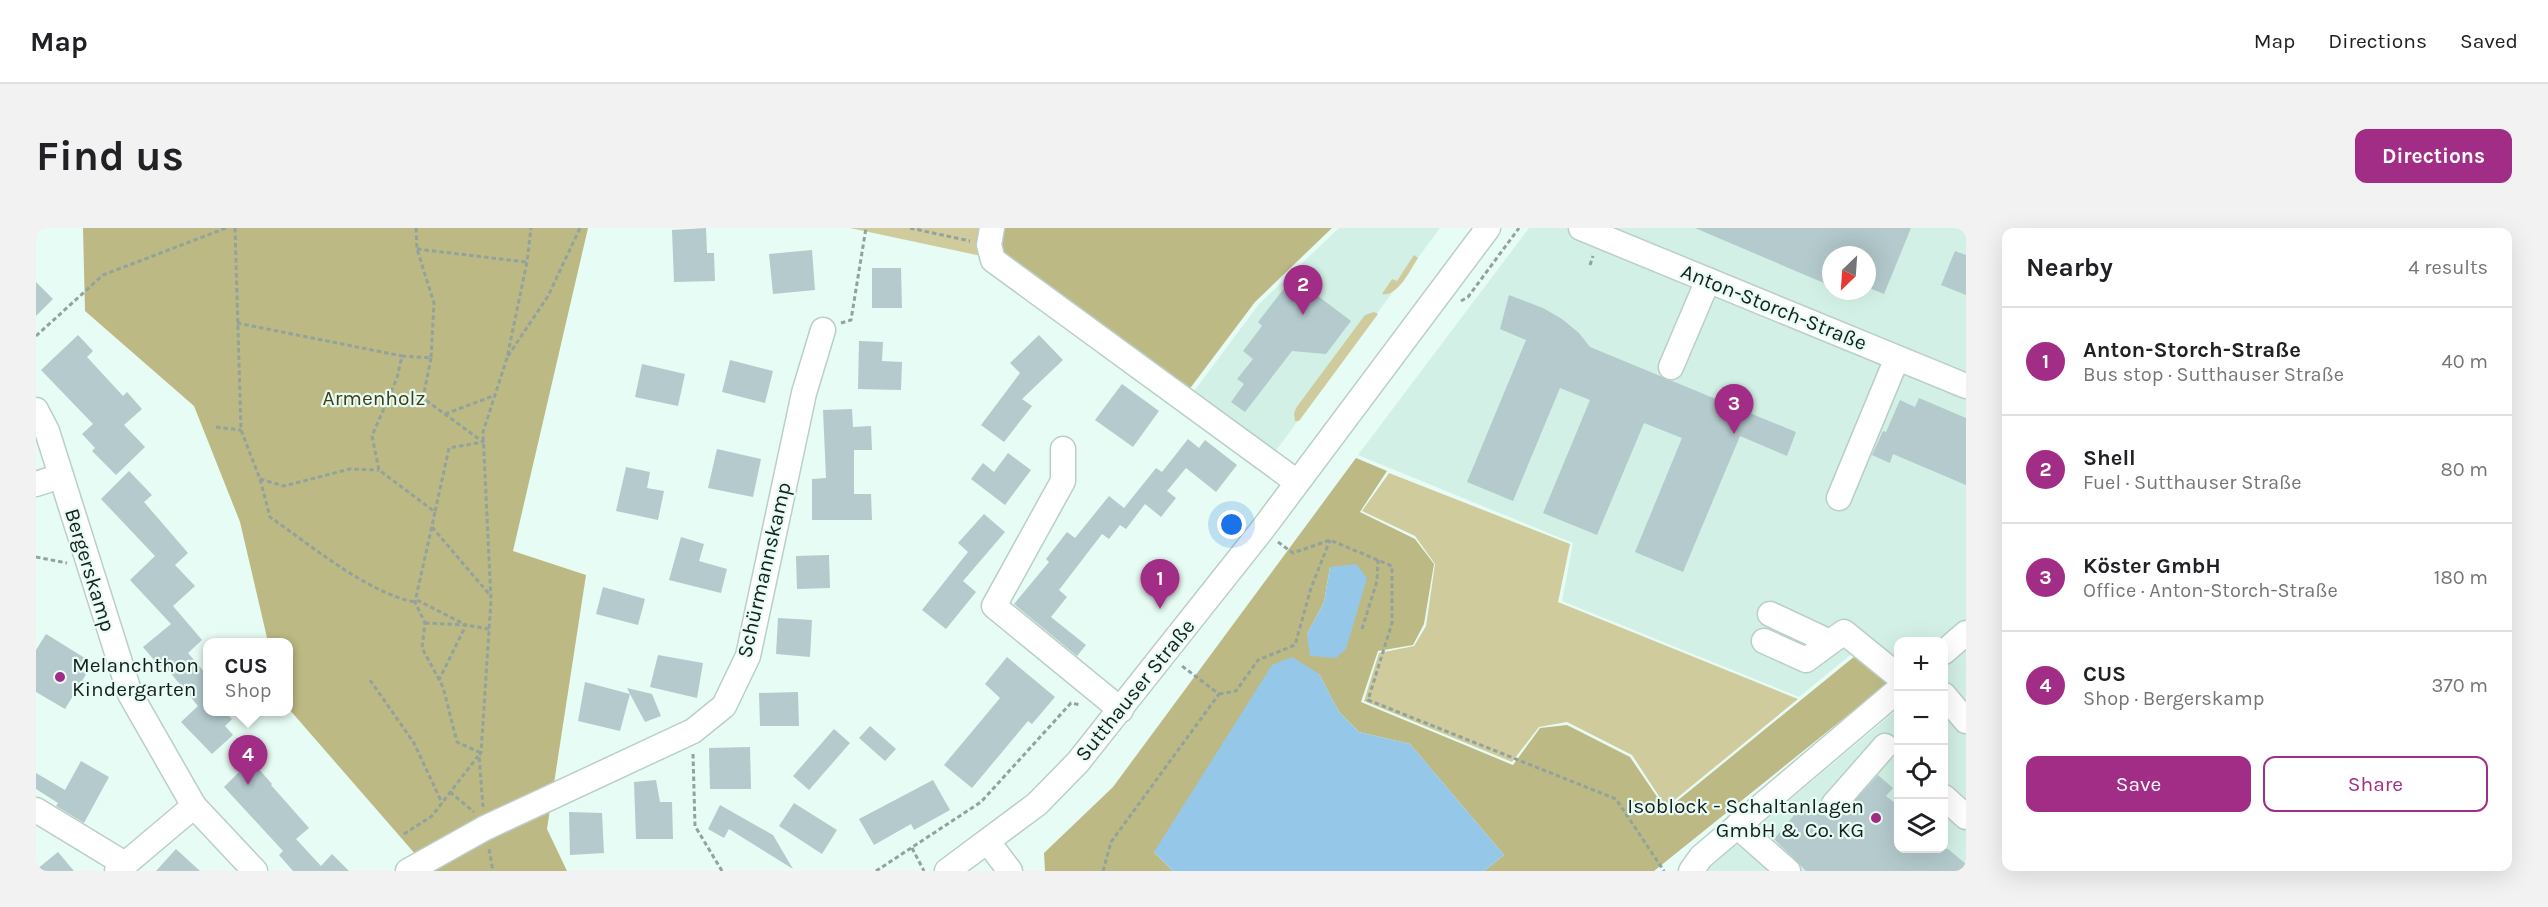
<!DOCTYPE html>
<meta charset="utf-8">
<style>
:root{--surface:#fff;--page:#f2f2f2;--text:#202124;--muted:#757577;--line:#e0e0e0;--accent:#a22d86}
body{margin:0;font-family:Karla,sans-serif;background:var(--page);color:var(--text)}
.controls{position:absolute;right:18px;bottom:18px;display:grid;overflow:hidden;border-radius:12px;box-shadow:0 6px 24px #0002}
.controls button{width:54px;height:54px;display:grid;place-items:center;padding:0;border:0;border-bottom:2px solid var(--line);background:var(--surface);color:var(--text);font:30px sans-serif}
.compass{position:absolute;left:1786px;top:18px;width:54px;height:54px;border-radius:50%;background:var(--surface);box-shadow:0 6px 24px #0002;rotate:205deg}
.you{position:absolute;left:1196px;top:297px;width:21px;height:21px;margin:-15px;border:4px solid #fff;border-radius:50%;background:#1a73e8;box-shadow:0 0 0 9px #1a73e833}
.badge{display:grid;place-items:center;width:39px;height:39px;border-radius:50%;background:var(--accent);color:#fff;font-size:20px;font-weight:700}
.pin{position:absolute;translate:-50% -50px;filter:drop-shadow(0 2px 3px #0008)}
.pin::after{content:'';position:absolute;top:32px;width:21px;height:18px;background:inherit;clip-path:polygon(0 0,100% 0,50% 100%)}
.popup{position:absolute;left:167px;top:410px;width:90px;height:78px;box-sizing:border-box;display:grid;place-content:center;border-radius:12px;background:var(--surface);filter:drop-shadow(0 2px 4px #0005);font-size:20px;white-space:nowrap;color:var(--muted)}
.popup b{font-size:22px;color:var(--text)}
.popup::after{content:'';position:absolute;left:50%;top:100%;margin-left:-12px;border:12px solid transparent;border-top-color:var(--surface)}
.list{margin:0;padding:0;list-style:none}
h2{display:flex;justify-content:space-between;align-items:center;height:78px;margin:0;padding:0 24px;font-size:26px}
h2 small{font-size:20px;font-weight:400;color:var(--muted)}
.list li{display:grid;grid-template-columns:39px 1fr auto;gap:18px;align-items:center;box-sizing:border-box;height:108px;padding:0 24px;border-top:2px solid var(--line)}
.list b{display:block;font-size:22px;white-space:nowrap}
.list p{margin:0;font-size:20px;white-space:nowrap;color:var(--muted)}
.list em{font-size:20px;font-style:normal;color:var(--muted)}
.actions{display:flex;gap:12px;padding:18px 24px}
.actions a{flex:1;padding:14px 0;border:2px solid var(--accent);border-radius:12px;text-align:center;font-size:21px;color:var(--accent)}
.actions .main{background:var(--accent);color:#fff}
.icon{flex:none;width:33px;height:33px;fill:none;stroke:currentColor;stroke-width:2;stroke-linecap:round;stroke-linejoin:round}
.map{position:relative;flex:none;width:1930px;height:643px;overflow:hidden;border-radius:12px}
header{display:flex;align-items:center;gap:36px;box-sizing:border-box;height:84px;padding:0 30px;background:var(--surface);border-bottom:2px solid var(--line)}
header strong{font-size:28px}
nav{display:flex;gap:33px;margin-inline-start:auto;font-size:21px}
.intro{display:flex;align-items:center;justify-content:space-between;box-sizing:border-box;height:144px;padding:0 36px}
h1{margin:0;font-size:42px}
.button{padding:15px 27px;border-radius:12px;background:var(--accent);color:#fff;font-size:21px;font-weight:700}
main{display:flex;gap:36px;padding:0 36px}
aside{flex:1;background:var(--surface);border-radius:12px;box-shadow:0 6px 24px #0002}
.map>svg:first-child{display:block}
.built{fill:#d2f0e5;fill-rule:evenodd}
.green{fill:#cfcb9d}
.forest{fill:#bdb984;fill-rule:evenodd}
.water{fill:#95c7e9}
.building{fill:#b4cacd}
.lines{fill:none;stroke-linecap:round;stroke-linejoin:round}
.minor-casing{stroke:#bacfc7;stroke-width:27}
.path{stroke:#92a29c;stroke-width:3;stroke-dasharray:4.5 3;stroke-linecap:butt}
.minor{stroke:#fff;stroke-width:24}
.poi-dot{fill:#a22d86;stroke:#e7fcf4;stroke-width:2}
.labels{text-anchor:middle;stroke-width:4.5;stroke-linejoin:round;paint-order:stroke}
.street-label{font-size:21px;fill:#171f1c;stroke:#e7fcf4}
.park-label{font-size:21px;fill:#423e14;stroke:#e7fcf4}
.poi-label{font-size:21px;fill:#171f1c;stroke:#e7fcf4;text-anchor:start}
</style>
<header>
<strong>Map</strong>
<nav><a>Map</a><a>Directions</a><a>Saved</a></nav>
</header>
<div class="intro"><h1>Find us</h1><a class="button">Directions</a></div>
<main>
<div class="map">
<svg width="1930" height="643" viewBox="0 0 1930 643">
<rect width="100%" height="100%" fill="#e7fcf4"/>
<g class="built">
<path d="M1303 0H1404L1236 228 1153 170 1223 76Z"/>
<path d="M1493 0H1930V643H1669L1862 481V620H1908V413H1862V456L1818 424 1763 469 1526 373 1537 315 1322 227ZM1795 27H1831V63H1795Z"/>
</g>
<g class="green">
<path d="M814 0H956L950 29Z"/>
<path d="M1378 27 1382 30C1374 42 1362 69 1346 66L1356 51 1361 53Z"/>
<path d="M1338 84 1342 86 1263 193H1259L1258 186 1260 180 1329 87Z"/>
<path d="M1353 245 1534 316 1522 374 1762 471 1630 579 1596 527 1531 494 1503 499 1476 534 1328 473 1343 425 1378 418 1390 398 1399 336 1379 308 1326 283Z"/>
</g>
<g class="forest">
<path d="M47 0H552L477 323 550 347 511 601 531 643H394L253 481 252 414H232L204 294 158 178 49 83Z"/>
<path d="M967 0H1296L1219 74 1152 163 962 23Z"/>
<path d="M1320 230 1351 243 1324 284 1379 311 1398 336 1388 396 1377 417 1342 423 1325 474 1477 537 1504 500 1531 497 1594 529 1630 582 1819 428 1853 454 1618 643H1448L1468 627 1374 516 1323 504 1303 484 1283 446 1118 624 1137 643H1009L1008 625 1077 559ZM1294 339 1300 430 1271 406 1288 374Z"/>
</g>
<g class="water">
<path d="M1320 336 1331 350 1310 421 1300 430 1274 428 1271 406 1288 374 1294 339Z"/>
<path d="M1256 429 1283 446 1303 484 1323 504 1374 516 1468 627 1448 643H1137L1118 624 1236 437Z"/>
</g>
<g class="building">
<path d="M670 0 671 25H678L679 53 638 54 636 2Z"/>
<path d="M1659 0H1875L1848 66 1831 59V27H1795V58Z"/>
<path d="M776 22 779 62 737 66 733 26Z"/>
<path d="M1919 23 1930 27V67L1905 57Z"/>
<path d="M836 40H865L866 80H836Z"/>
<path d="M1257 49 1315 93 1290 126 1256 123 1209 184 1195 174 1208 156 1201 151 1217 131 1207 123 1226 98 1222 94Z"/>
<path d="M0 54 17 71 0 88Z"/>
<path d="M1473 67 1507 80 1526 91 1543 105 1554 119 1760 204 1751 228 1704 208 1647 344 1599 324 1646 210 1608 195 1561 307 1507 285 1554 172 1524 160 1477 273 1431 254 1490 112 1464 101Z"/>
<path d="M42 107 57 123 51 129 87 168 91 164 106 181 88 197 109 219 80 247 56 223 59 220 46 206 57 196 5 142Z"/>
<path d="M1003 107 1027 132 986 171 996 178 968 214 945 197 984 145 974 135Z"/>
<path d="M823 113 847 114 846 133 866 134 865 162 822 161Z"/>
<path d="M694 132 737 143 729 175 686 164Z"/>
<path d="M606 136 649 146 642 178 599 169Z"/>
<path d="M1086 156 1123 183 1097 219 1059 192Z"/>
<path d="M1883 170 1930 190V257L1857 226 1854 235 1836 227 1847 203 1850 204 1864 172 1879 179Z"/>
<path d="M816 181 817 199 835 198 836 222H818V266H835L836 292H776V251L790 250 787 182Z"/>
<path d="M1152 211 1163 220 1169 212 1201 237 1180 264 1150 240 1131 263 1140 270 1125 289 1109 276 1090 301 1084 297 1073 311 1066 306 1023 362 1031 369 1015 389 1050 417 1041 428 978 376 1013 334 1010 331 1031 304 1039 310 1073 268 1088 280 1120 240 1126 244Z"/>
<path d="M681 221 725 231 717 269 672 260Z"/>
<path d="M972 225 995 242 969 277 935 251 947 235 958 244Z"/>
<path d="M590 239 614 244 611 260 628 263 622 292 580 283Z"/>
<path d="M93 243 116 267 108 274 152 325 139 337 159 358 137 378 166 412 152 425 171 447V483H188L196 491 189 498 197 507 176 526 145 494 162 478 127 436 124 439 107 419 135 396 94 352 119 328 65 271Z"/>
<path d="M948 286 969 304 927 353 940 364 910 401 886 382 932 324 922 315Z"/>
<path d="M645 309 668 316 663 333 691 341 685 365 633 352Z"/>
<path d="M793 327 794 360 761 361 760 328Z"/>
<path d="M567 359 609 371 602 397 560 386Z"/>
<path d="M742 390 776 392 774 429 740 426Z"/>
<path d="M10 406 57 435 29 481 0 464V422Z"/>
<path d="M622 427 667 435 661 470 614 459Z"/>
<path d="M971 429 1019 469 996 496 992 493 936 560 908 537 964 470 949 456Z"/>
<path d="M549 454 594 466 591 460 616 466 625 488 609 494 594 466 584 503 542 493Z"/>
<path d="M762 464 763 498H724L723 465Z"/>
<path d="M834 498 860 521 849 533 823 510Z"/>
<path d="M798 501 814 515 773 562 757 548Z"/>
<path d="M714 519 715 561H674L673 520Z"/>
<path d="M215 532 236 556 235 557 273 600 260 611 285 638 296 626 313 643H257L243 627 247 623 188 559Z"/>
<path d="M45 533 73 549 48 595 20 578 22 575 0 561V545L29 562Z"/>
<path d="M1842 547 1857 560 1850 568 1863 578V621H1912L1930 636V643H1770L1738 611 1771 572 1794 592 1803 589Z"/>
<path d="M620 552 624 574H636L637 611H600L598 554Z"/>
<path d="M897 552 914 582 878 602 875 596 838 617 823 591Z"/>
<path d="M758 575 801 602 786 626 743 598Z"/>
<path d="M684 577 737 607 757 641 693 601 688 610 672 601Z"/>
<path d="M533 584 566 585 568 625 534 627Z"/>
<path d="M140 621 164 643H120Z"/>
<path d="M22 624 38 643H0V642Z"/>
</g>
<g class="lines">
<g class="minor-casing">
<g id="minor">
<path d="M956 0 953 17 957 32 1261 254"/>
<path d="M1545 0 1930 158"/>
<path d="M1635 139 1672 52"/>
<path d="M0 182 11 203 94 466 158 578 219 643"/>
<path d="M1027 221V253L958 378 1085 482"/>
<path d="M0 256 25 248"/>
<path d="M1803 270 1861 130"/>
<path d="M1734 386 1794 414"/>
<path d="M1728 413 1770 432 1808 404 1862 448"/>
<path d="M1908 424 1930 405"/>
<path d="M1908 467 1930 493"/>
<path d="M1908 569 1930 589"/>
<path d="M1798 576 1849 518"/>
<path d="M0 582 89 636"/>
<path d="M1701 598 1752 643"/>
<path d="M952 614 974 643"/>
<path d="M81 643 158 578"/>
<path d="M372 643 449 600 657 503 688 478 712 428 768 165 787 102"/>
<path d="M911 643 1001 576 1042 534 1226 302 1452 0"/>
<path d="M1655 643 1665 629 1862 462"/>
</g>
</g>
<g class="path">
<path d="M199 0 205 202 224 251 234 289C273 316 333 366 379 374"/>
<path d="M380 0 381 21 398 75 395 130 366 128 361 150 336 208 343 242 399 284 379 374 389 395 386 420 407 459 421 514 445 525"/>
<path d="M874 0 934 13"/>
<path d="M381 21 490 34"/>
<path d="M1554 37 1557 28"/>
<path d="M1425 73 1432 69 1483 0"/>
<path d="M201 95 366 128"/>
<path d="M805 95 815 92 830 0"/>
<path d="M0 108 67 47 190 0"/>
<path d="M472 128 512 68 544 0"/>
<path d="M395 130 387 170 447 214 413 220 399 284"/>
<path d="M409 186 457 168"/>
<path d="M180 199 205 202"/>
<path d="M224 251 248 258 314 241 343 242"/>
<path d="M396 299 453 366"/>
<path d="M1242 314 1257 325 1294 312 1356 338V395L1332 472 1580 571 1628 643"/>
<path d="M0 329 31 335"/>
<path d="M381 372 430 397 403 452"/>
<path d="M389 395 430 397 453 401"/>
<path d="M1326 401 1341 353 1342 332"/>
<path d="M334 452 378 515 406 575"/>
<path d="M1183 466 1200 463 1222 432 1259 417 1275 360 1294 312"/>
<path d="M657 526 659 598 686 643"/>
<path d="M414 564 438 584"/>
<path d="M447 579 443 527 445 525 455 372 447 204 471 130 491 34 495 0"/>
<path d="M368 606 396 588 442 528"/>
<path d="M876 620 888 643"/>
<path d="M453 621 457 643"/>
<path d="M840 643 945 574 1035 475 1045 477"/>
<path d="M1067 643 1075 614 1183 466 1146 438"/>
</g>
<use href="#minor" class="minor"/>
</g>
<g class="poi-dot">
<circle cx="24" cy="449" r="6"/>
<circle cx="1840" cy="590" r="6"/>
</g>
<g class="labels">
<g class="street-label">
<text transform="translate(1738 79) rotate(22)" y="7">Anton-Storch-Straße</text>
<text transform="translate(54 342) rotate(73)" y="7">Bergerskamp</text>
<text transform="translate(728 342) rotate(-77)" y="7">Schürmannskamp</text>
<text transform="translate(1099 462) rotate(-51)" y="7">Sutthauser Straße</text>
</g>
<g class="park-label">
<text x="338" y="177">Armenholz</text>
</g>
<g class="poi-label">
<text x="36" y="444">Melanchthon<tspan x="36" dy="24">Kindergarten</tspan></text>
<text x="1828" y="585" text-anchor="end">Isoblock - Schaltanlagen<tspan x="1828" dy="24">GmbH &amp; Co. KG</tspan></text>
</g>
</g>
</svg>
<div class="controls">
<button>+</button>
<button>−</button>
<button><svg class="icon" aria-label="locate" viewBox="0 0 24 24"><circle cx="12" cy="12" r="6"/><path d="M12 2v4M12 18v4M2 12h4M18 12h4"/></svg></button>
<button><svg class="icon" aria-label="layers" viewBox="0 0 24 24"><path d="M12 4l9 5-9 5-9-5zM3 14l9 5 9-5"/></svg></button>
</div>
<svg class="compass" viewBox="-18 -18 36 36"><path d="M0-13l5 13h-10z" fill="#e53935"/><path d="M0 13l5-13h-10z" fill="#757577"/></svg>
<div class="you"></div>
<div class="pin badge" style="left:1124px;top:381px">1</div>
<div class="pin badge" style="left:1267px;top:87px">2</div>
<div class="pin badge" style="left:1698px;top:206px">3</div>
<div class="pin badge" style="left:212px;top:557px">4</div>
<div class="popup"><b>CUS</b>Shop</div>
</div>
<aside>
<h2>Nearby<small>4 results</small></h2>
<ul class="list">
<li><span class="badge">1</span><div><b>Anton-Storch-Straße</b><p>Bus stop · Sutthauser Straße</p></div><em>40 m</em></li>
<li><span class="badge">2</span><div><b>Shell</b><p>Fuel · Sutthauser Straße</p></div><em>80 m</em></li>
<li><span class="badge">3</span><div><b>Köster GmbH</b><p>Office · Anton-Storch-Straße</p></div><em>180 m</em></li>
<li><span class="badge">4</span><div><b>CUS</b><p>Shop · Bergerskamp</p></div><em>370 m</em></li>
</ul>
<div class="actions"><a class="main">Save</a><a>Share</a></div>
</aside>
</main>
